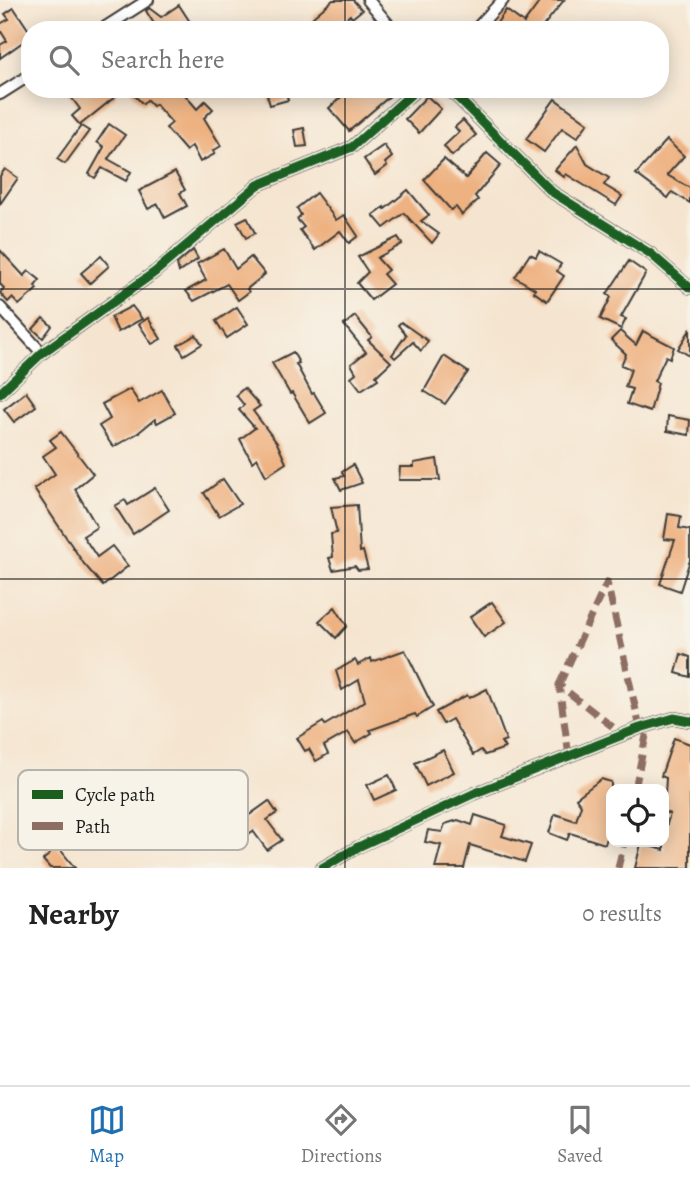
<!DOCTYPE html>
<style>
:root{--surface:#fff;--page:#f6f6f6;--text:#222;--muted:#767676;--line:#e0e0e0;--accent:#1f6fb2}
body{margin:0;font-family:Alegreya,serif;background:var(--page);color:var(--text)}
.controls{position:absolute;right:21px;bottom:21px;display:grid;overflow:hidden;border-radius:14px;box-shadow:0 4px 18px #0003}
.controls button{width:63px;height:63px;display:grid;place-items:center;padding:0;border:0;border-bottom:2px solid var(--line);background:var(--surface);color:var(--text);font:35px sans-serif}
.list{margin:0;padding:0;list-style:none}
h2{display:flex;justify-content:space-between;align-items:center;height:91px;margin:0;padding:0 28px;font-size:30px}
h2 small{font-size:23px;font-weight:400;color:var(--muted)}
.icon{flex:none;width:38px;height:38px;fill:none;stroke:currentColor;stroke-width:2;stroke-linecap:round;stroke-linejoin:round}
.map{position:relative;flex:none;width:690px;height:868px;overflow:hidden}
.search{position:absolute;background:var(--surface);box-shadow:0 4px 18px #0003;left:21px;right:21px;top:21px;height:77px;display:flex;align-items:center;gap:18px;box-sizing:border-box;padding:0 24px;border-radius:28px;color:var(--muted);font-size:26px}
.sheet{height:217px;background:var(--surface)}
nav{display:flex;justify-content:space-around;align-items:center;box-sizing:border-box;height:98px;border-top:2px solid var(--line);background:var(--surface);font-size:19px;color:var(--muted)}
nav a{display:grid;justify-items:center;gap:4px}
nav .on{color:var(--accent)}
.map>svg:first-child{display:block}
.building{fill:#eeb180}
.lines{fill:none;stroke-linecap:round;stroke-linejoin:round}
.minor-casing{stroke:#3d3a37;stroke-width:14}
.minor{stroke:#fff;stroke-width:10}
.quiet{stroke:#8d6e63;stroke-width:7;stroke-dasharray:14 7;stroke-linecap:butt}
.cycleway-casing{stroke:#f7f3e8;stroke-width:13}
.cycleway{stroke:#1b5e20;stroke-width:9}
.grid{fill:none;stroke:#1c1c1c;stroke-width:2;stroke-opacity:0.55}
.key{fill:#f7f3e8;stroke:#b5b2ab;stroke-width:2}
.key-label{font-size:19px;fill:#1c1c1c}
</style>
<div class="map">
<svg width="690" height="868" viewBox="0 0 690 868">
<rect width="100%" height="100%" fill="#f7f3e8"/>
<filter id="ink" filterUnits="userSpaceOnUse"><feTurbulence type="fractalNoise" baseFrequency=".0143" numOctaves="2"/><feDisplacementMap in="SourceGraphic" scale="14" xChannelSelector="R" yChannelSelector="G"/><feConvolveMatrix kernelMatrix="1 2 1 2 8 2 1 2 1" color-interpolation-filters="sRGB"/></filter>
<filter id="wash" filterUnits="userSpaceOnUse"><feTurbulence type="fractalNoise" baseFrequency=".00686" numOctaves="4" result="noise"/><feDisplacementMap in="SourceGraphic" scale="28" xChannelSelector="R" yChannelSelector="G"/><feGaussianBlur stdDeviation="1.57" result="paint"/><feColorMatrix in="noise" values="0 0 0 0 0 0 0 0 0 0 0 0 0 0 0 0 0 1.4 0 .05"/><feComposite in="paint" operator="in"/></filter>
<g filter="url(#wash)">
<rect width="100%" height="100%" fill="#f5e5d0"/>
<g id="blocks">
<g class="building">
<path d="M333 0H353L362 10 352 18 350 15 332 30H302L314 20 313 17Z"/>
<path d="M541 0H564L540 30H492L506 10 524 23Z"/>
<path d="M179 5 192 25 185 30H158L146 11 149 8 161 17Z"/>
<path d="M14 8 30 32V37L0 58V45L7 41 0 30V24L9 19 5 14Z"/>
<path d="M65 89H111L116 96 80 125 72 116 80 109Z"/>
<path d="M128 89H180L197 109 205 101 213 109 204 118 221 146 213 151 215 154 200 162 192 146 186 151 166 128 172 123 155 104 153 106 147 100 143 104Z"/>
<path d="M350 89H398L349 131 329 108Z"/>
<path d="M285 90 288 100 270 105 267 95Z"/>
<path d="M427 96 441 109 419 133 405 119Z"/>
<path d="M555 99 588 123 577 138 562 128 544 152 526 139Z"/>
<path d="M463 120 476 135 452 156 444 146 459 132 455 127Z"/>
<path d="M109 124 125 135 108 159 131 172 126 181 102 168 95 178 89 174 104 147 97 142Z"/>
<path d="M81 126 89 131 65 164 57 159Z"/>
<path d="M304 128 307 146 297 147 294 130Z"/>
<path d="M667 140 684 156 667 175 690 188V203L672 192 668 198 636 174Z"/>
<path d="M384 145 392 157 385 163 387 166 375 175 364 159Z"/>
<path d="M577 145 587 164 609 178 604 185 622 196 616 205 566 174 564 177 555 170Z"/>
<path d="M487 153 501 165 475 196 478 200 462 215 456 207 451 210 424 180 444 159 466 178Z"/>
<path d="M5 169 18 178 0 204V176Z"/>
<path d="M175 172 185 190 180 193 187 206 165 218 158 204 148 209 139 191Z"/>
<path d="M408 190 429 215 421 221 439 234 432 243 404 213 384 228 373 215 384 207 385 209Z"/>
<path d="M316 193 336 220 344 215 358 236 349 243 340 231 315 250 300 230 304 227 297 219 301 215 297 208Z"/>
<path d="M247 217 255 233 246 238 237 222Z"/>
<path d="M398 237 402 244 377 258 388 270 383 274 392 284 371 300 357 283 368 272 358 257Z"/>
<path d="M224 249 236 269 251 257 265 274 247 289 249 292 238 300 227 284 194 301 186 291 206 280 197 264Z"/>
<path d="M0 250 24 276 29 271 40 280 35 286 37 289 19 305 12 298 8 302 0 293 4 288 0 284Z"/>
<path d="M193 250 198 259 179 272 177 264Z"/>
<path d="M539 251 561 264 557 271 564 276 547 301 534 292 535 289 515 277 530 254 536 257Z"/>
<path d="M101 256 109 266 90 283 81 273Z"/>
<path d="M629 261 646 273 621 317 626 319 621 329 600 319 611 297 607 294Z"/>
<path d="M132 306 142 319 118 332 111 317Z"/>
<path d="M237 307 248 324 227 338 216 321Z"/>
<path d="M355 316 372 337 368 340 391 362 376 376 378 379 361 390 351 377 356 373 351 364 366 352 344 325Z"/>
<path d="M43 318 52 326 43 338 33 329Z"/>
<path d="M148 318 161 339 152 344 139 324Z"/>
<path d="M401 322 428 341 421 351 413 342 395 358 392 355 406 335 398 325Z"/>
<path d="M690 330V356L678 349Z"/>
<path d="M620 331 636 345 643 331 674 347 670 358 666 356 654 381 658 383 650 412 627 404 632 389 625 387 631 369 621 365 626 354 611 340Z"/>
<path d="M196 335 202 344 184 355 178 345Z"/>
<path d="M293 352 299 363 296 364 312 394 314 393 326 413 310 423 292 393 290 394 272 363Z"/>
<path d="M444 356 468 372 445 404 424 391Z"/>
<path d="M244 388 260 406 253 411 277 443 286 463 266 476 257 458 252 462 240 439 255 428 239 410 244 405 236 395Z"/>
<path d="M130 389 139 403 162 390 175 413 157 423 155 419 138 433 113 447 99 426 110 419 102 404Z"/>
<path d="M26 392 36 406 14 422 4 409Z"/>
<path d="M668 416 690 420 689 435 667 431Z"/>
<path d="M61 432 93 474 75 489 97 527 83 536 97 557 112 546 128 566 103 586 84 564 34 489 55 474 43 456 56 447 50 440Z"/>
<path d="M437 459 440 480H399L400 467H414V463Z"/>
<path d="M353 465 362 483 341 490 335 478 344 476 342 472Z"/>
<path d="M223 479 240 504 219 516 204 493Z"/>
<path d="M155 488 169 510 133 534 115 506 125 500 128 505Z"/>
<path d="M357 505 360 552 363 551 368 569 358 570 355 566 333 570 329 558 333 557 331 534 337 533 331 507Z"/>
<path d="M668 514 681 516 679 528 690 530V560L680 591 660 584 675 540 664 539Z"/>
<path d="M492 602 506 622 484 637 470 617Z"/>
<path d="M335 607 347 626 336 638 319 621Z"/>
<path d="M405 650 433 707 417 717 415 714 370 730 372 733 355 743 348 732 324 746 328 754 316 761 309 749 305 751 297 738 323 722 325 725 365 701 359 680 342 690 336 671 355 660 358 665 371 658 372 662Z"/>
<path d="M681 654 690 657V677L676 673Z"/>
<path d="M487 689 506 740 501 742 505 748 485 755 481 750 473 755 452 719 443 724 436 712 467 695 469 698Z"/>
<path d="M674 738 690 744V868H635L641 844 664 850V834L670 814 664 812 666 778 661 776Z"/>
<path d="M443 750 454 772 426 786 415 763Z"/>
<path d="M389 775 396 790 374 800 367 785Z"/>
<path d="M601 779 611 782V825L605 844 570 833 567 840 549 833 555 814 576 821 581 805 576 798Z"/>
<path d="M269 801 277 813 267 820 282 840 267 850 253 831 242 838 234 826Z"/>
<path d="M475 815 506 825 502 836 531 845 525 862 470 845 464 868H435L441 845 425 842 428 830 442 832 445 824 458 820 472 825Z"/>
<path d="M55 843 75 868H50L43 860 50 854 46 850Z"/>
</g>
</g>
</g>
<g filter="url(#ink)">
<use href="#blocks" fill-opacity="0" stroke="#3d3a37" stroke-width="2"/>
<g class="lines">
<g class="minor-casing">
<g id="minor">
<path d="M368 0 393 30"/>
<path d="M101 30 148 0"/>
<path d="M475 30 503 0"/>
<path d="M449 89 552 192 651 254 690 288"/>
<path d="M0 94 30 75"/>
<path d="M0 307 42 353"/>
<path d="M0 393 42 353 155 272 258 185 352 147 417 89"/>
<path d="M322 868 358 847 473 794 640 728 674 718 690 721"/>
</g>
</g>
<use href="#minor" class="minor"/>
<g class="quiet">
<path d="M559 685 607 582 640 728"/>
<path d="M569 756 559 685 623 735"/>
<path d="M635 789 648 726"/>
<path d="M618 868 624 842"/>
</g>
<g class="cycleway-casing">
<g id="cycleway">
<path d="M449 89 552 192 651 254 690 288"/>
<path d="M0 393 42 353 155 272 258 185 352 147 417 89"/>
<path d="M322 868 358 847 473 794 640 728 674 718 690 721"/>
</g>
</g>
<use href="#cycleway" class="cycleway"/>
</g>
</g>
<path class="grid" d="M345 0V30M345 89V868M0 289H690M0 579H690"/>
<rect x="18" y="770" width="230" height="80" rx="10" class="key"/>
<rect x="32" y="790" width="31" height="9" fill="#1b5e20"/>
<rect x="32" y="822" width="31" height="8" fill="#8d6e63"/>
<g class="key-label">
<text x="75" y="801">Cycle path</text>
<text x="75" y="833">Path</text>
</g>
</svg>
<div class="controls">
<button><svg class="icon" aria-label="locate" viewBox="0 0 24 24"><circle cx="12" cy="12" r="6"/><path d="M12 2v4M12 18v4M2 12h4M18 12h4"/></svg></button>
</div>
<div class="search"><svg class="icon" aria-label="search" viewBox="0 0 24 24"><circle cx="10" cy="10" r="6"/><path d="M15 15l6 6"/></svg>Search here</div>
</div>
<section class="sheet">
<h2>Nearby<small>0 results</small></h2>
<ul class="list">
</ul>
</section>
<nav>
<a class="on"><svg class="icon" aria-label="map" viewBox="0 0 24 24"><path d="M3 6l6-2 6 2 6-2v14l-6 2-6-2-6 2zM9 4v14M15 6v14"/></svg>Map</a>
<a><svg class="icon" aria-label="directions" viewBox="0 0 24 24"><path d="M12 3l9 9-9 9-9-9zM9 14v-3h6M13 9l2 2-2 2"/></svg>Directions</a>
<a><svg class="icon" aria-label="saved" viewBox="0 0 24 24"><path d="M7 4h10v16l-5-4-5 4z"/></svg>Saved</a>
</nav>
